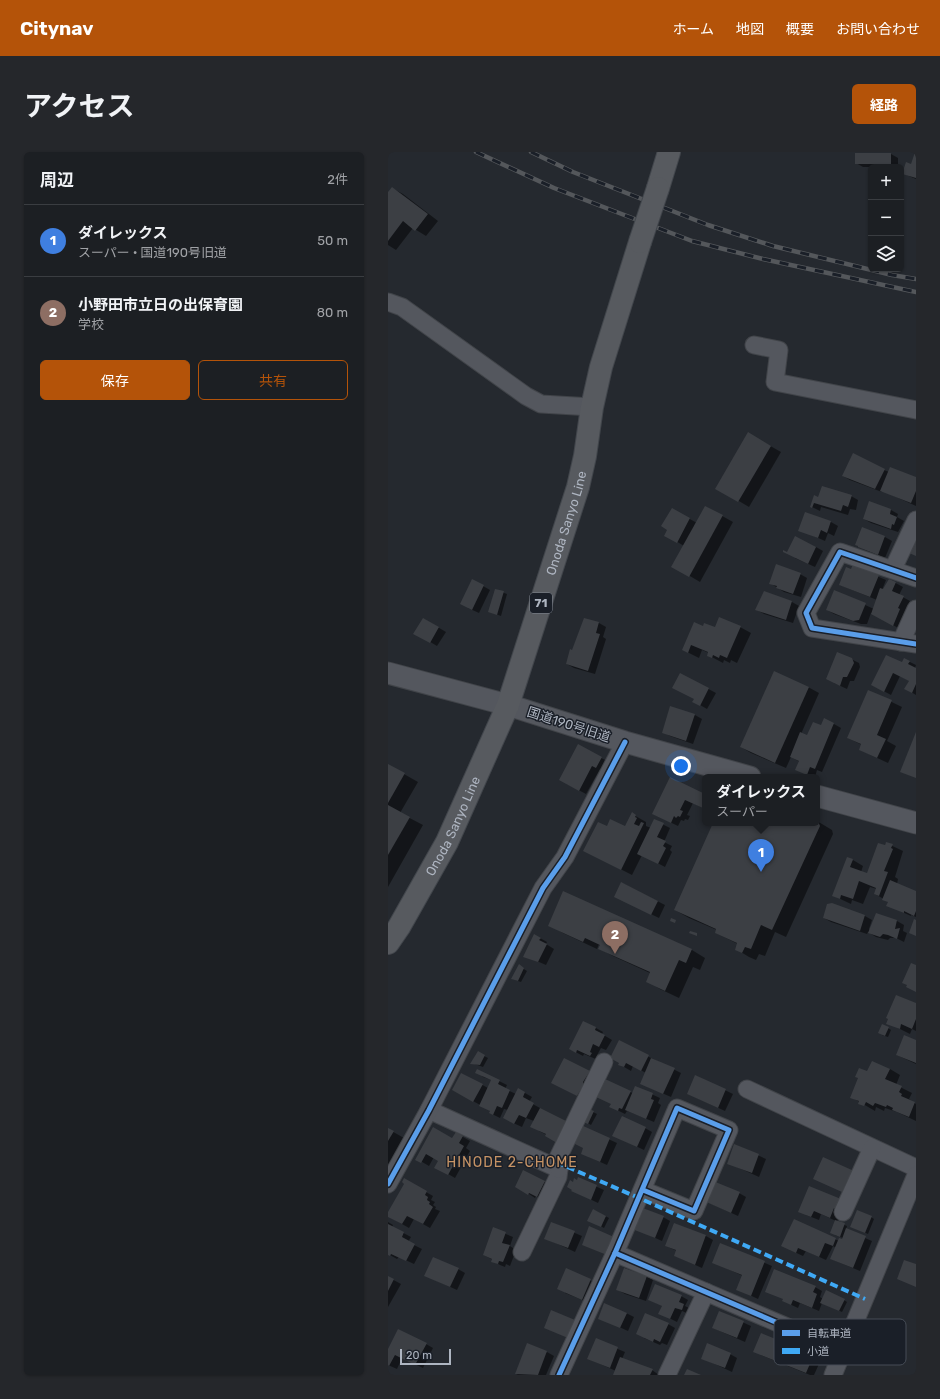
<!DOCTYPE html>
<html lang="ja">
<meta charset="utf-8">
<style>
:root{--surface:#1c1f23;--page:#25272b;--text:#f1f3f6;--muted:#a0a2a6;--line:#3a3d41;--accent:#b45309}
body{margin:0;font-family:Rubik,"Noto Sans JP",sans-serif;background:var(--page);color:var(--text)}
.controls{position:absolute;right:12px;top:12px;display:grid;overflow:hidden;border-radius:6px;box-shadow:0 1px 3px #0004}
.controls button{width:36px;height:36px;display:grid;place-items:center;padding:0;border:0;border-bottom:1px solid var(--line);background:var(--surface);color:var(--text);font:20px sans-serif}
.scale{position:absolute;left:12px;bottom:10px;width:51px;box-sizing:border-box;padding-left:4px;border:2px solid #aeb5c1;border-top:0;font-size:11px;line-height:14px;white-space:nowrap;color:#aeb5c1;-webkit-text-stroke:3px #1a1f28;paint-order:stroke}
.you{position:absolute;left:293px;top:614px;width:14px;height:14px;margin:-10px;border:3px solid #fff;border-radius:50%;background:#1a73e8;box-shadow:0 0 0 6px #1a73e833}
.badge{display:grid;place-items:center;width:26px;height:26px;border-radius:50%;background:var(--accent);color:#fff;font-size:13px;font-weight:700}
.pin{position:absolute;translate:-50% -33px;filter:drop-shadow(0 1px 2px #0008)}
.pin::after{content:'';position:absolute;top:21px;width:14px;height:12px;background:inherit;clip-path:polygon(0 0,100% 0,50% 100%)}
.popup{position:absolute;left:314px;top:622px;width:118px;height:52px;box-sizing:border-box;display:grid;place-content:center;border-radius:6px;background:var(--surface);filter:drop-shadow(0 1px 3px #0005);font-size:13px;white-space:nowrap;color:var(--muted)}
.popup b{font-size:15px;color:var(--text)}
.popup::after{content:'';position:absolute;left:50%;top:100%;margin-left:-8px;border:8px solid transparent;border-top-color:var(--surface)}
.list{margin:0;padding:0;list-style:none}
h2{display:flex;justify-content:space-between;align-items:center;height:52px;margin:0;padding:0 16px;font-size:17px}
h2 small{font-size:13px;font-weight:400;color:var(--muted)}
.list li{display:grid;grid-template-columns:26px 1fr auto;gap:12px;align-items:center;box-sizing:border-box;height:72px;padding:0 16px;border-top:1px solid var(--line)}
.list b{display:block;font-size:15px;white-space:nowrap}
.list p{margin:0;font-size:13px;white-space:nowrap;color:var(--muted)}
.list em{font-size:13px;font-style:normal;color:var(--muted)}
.actions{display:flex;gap:8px;padding:12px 16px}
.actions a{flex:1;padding:9px 0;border:1px solid var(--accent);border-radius:6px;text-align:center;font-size:14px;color:var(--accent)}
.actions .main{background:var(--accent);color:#fff}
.icon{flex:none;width:22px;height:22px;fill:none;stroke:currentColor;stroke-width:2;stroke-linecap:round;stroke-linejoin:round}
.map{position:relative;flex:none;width:528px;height:1223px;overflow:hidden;border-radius:6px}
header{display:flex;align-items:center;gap:24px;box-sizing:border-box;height:56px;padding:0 20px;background:var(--accent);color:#fff}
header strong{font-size:19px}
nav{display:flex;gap:22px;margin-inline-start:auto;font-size:14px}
.intro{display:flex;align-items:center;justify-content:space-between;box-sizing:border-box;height:96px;padding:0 24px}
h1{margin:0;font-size:28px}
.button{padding:10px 18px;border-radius:6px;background:var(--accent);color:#fff;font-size:14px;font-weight:700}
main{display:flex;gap:24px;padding:0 24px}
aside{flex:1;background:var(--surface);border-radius:6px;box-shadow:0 1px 3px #0004}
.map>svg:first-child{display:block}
.shadow{fill:#0007}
.building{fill:#3c3f44}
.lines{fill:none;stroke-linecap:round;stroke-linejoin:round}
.minor-casing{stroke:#414449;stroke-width:19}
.tertiary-casing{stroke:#414449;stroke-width:23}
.primary-casing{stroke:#42464c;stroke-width:24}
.minor{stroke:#54575e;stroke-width:17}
.tertiary{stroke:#54575e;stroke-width:21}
.primary{stroke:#575a5f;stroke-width:22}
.rail-casing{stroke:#54575b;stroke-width:4.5}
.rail{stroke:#1a1f28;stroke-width:3;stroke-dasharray:9;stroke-linecap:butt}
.primary-bridge-casing{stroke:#42464c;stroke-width:24;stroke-linecap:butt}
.primary-bridge{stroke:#575a5f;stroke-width:22}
.quiet{stroke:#3fa9f5;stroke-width:4;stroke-dasharray:8 4;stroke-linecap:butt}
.cycleway-casing{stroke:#1a1f28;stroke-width:8}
.cycleway{stroke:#5a9eea;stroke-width:5}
.labels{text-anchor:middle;stroke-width:3;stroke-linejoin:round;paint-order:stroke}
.shield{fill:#1a1f28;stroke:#828893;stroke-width:1}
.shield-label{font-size:12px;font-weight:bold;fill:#aeb5c1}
.street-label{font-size:13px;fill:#aeb5c1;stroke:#1a1f28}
.neighbourhood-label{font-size:14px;letter-spacing:1px;fill:#c69365;stroke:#1a1f28}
.key{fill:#1a1f28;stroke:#464c56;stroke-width:1}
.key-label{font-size:11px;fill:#aeb5c1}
</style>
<header>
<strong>Citynav</strong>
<nav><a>ホーム</a><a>地図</a><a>概要</a><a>お問い合わせ</a></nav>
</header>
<div class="intro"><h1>アクセス</h1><a class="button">経路</a></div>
<main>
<aside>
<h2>周辺<small>2件</small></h2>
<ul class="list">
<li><span class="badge" style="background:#3f7fe0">1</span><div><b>ダイレックス</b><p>スーパー · 国道190号旧道</p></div><em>50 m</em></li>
<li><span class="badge" style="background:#8d6e63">2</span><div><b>小野田市立日の出保育園</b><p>学校</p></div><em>80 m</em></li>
</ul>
<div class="actions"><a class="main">保存</a><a>共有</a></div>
</aside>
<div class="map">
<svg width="528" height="1223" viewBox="0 0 528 1223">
<rect width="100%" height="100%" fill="#25292f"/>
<g class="shadow">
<path d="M528 0V27L516 22 524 13Z"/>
<path d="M468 2H503L510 6V15H475L468 11Z"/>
<path d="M4 36 15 42 50 69 38 84 25 76 8 98 0 93V41Z"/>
<path d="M361 282 393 300 361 355 329 336Z"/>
<path d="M496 318 501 320 528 326V354L495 339 494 340 462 328 455 324Z"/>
<path d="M463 344 470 348 468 358 462 357 460 363 433 355 432 359 424 355 426 345 431 346Z"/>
<path d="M318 355 345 370 312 430 285 414 296 394 278 383 280 377 284 357 309 371Z"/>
<path d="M503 358 510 362 509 365 516 369 510 380 483 371 476 367Z"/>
<path d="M418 361 443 370 450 374 446 384 440 381 437 389 412 378Z"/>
<path d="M497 385 504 389 497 406 471 395Z"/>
<path d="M428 395 435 399 427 415 407 406Z"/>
<path d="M465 414 498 428 494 438 496 439 502 428 515 435 511 443 522 449 517 461 519 462 512 477 483 461 479 472H473L446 462 439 458 446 439 486 457 489 448 452 433 463 419Z"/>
<path d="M412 422 419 426 413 445 396 440 382 431Z"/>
<path d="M95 434 102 438 91 461 80 456Z"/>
<path d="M108 438 119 442 113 464 102 460Z"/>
<path d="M377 440 404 450 411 454 405 471 376 462 369 458Z"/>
<path d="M36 467 58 480 49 494 27 481Z"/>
<path d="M197 467 211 471 218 475 215 485 218 487 207 522 186 516 179 512Z"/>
<path d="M315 475 327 477 352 475 363 481 349 511 343 508 342 511 336 508 335 511 320 503 321 501 314 498 311 506 295 498Z"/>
<path d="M463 507 471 511 472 515 466 529H462L459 537 446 531Z"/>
<path d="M522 510 528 513 527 516 528 517V543L518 537 522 529 512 524 503 543 484 533 514 512Z"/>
<path d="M292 522 328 541 319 557 305 549 307 547Z"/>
<path d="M420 535 431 541 413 582 420 584 434 574 446 572 453 576 434 620 429 618 427 625H424L416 621 412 610 403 605 398 616 363 601 353 595Z"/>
<path d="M481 539 514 555 499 589 508 594 500 611 472 598 474 593 460 586Z"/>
<path d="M307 563 314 567 305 592 282 584 275 580Z"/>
<path d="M190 594 221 610 216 619 212 617 198 642 179 632Z"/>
<path d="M0 613 30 630 12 661 35 673 0 735Z"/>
<path d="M282 627 317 643V657L305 651 299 663 302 664 300 668 297 667 296 669 293 668 290 674 265 662Z"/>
<path d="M244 662 258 670V674L263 676 266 668 282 676 276 690 284 694 282 698 284 700 277 715 254 703 244 723 197 699 219 676H237Z"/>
<path d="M429 669 444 678 445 682 398 785 387 780 377 804 371 802 368 808 361 805 348 797 350 792 328 781 329 778 301 766 287 758 326 671H429Z"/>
<path d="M498 691 515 699 507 725 510 727 509 732 528 740V765L523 763V764L499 753 501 750 487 742 489 737 482 735 475 752 464 748 463 752 446 744 465 708 475 714 473 720 480 722Z"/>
<path d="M234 731 277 753 271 766 234 748Z"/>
<path d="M176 741 304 798 317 806 312 818 305 815 291 846 272 837 259 829 262 821 225 804 212 797 213 793 211 792 209 797 175 781 161 773Z"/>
<path d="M444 752 477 764 484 768 481 777 482 778 489 762 509 769 516 773 515 779 519 781 516 790 508 786H502L500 788 488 785 480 780 479 782 443 770 436 766Z"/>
<path d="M152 786 159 790 158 792 166 797 158 813 137 804Z"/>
<path d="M131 814 139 819 133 830 124 827Z"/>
<path d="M528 852V879L524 877 522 882 500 871Z"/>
<path d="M208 876 215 880 214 882 224 888 218 898 213 896 208 905 210 906V908L196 902 195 904 182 897Z"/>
<path d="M500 876 503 878 500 885 494 883Z"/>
<path d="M528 889V912L509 903Z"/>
<path d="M231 890 293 921 283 945 260 935 258 921 245 914 243 919 231 912Z"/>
<path d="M90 901 100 906 95 915 84 911Z"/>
<path d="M502 917 512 923 508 933 524 941 521 947 528 952V969L509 960 497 956 496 959 488 955 487 959 463 945 480 921Z"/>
<path d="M89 918 119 933 117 937 128 942 137 941 144 945 141 950 152 956V957L159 983 151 979 146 969 138 966 134 975 123 970 120 958 116 957 112 966 102 961 103 959 65 938 74 922 100 936 104 928 95 925Z"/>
<path d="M201 920 208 924 197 948 171 934Z"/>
<path d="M308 924 345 942 337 959 300 942Z"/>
<path d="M248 935 272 946 270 951 273 953 266 970 242 960 239 959 237 962 229 958 224 952 242 940 245 941Z"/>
<path d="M201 958 209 962 203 973 196 969Z"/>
<path d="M194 975 229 991 219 1013 201 1005 196 996Z"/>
<path d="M257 976 264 980 256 998 233 987Z"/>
<path d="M0 977 16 986 0 1015Z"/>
<path d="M45 977 65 987 68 981 82 989 78 996 82 999 67 1026 48 1015 51 1008 46 1005 41 1014 29 1007Z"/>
<path d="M347 993 378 1007 371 1025 340 1011Z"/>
<path d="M191 1027 216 1038 210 1051 185 1039 186 1031 190 1029Z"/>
<path d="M17 1028 45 1044 43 1048 47 1050 45 1053 48 1055 47 1057 52 1059 42 1076 26 1067 21 1076 0 1064 18 1031Z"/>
<path d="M156 1030 163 1034 157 1048 148 1044 147 1046 129 1034Z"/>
<path d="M421 1035 453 1059 449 1070 459 1074 458 1078 484 1089 472 1119 443 1107 448 1096 445 1094 438 1108 418 1099 415 1104 402 1098 406 1068 451 1089 454 1088 455 1086 447 1083 448 1069 433 1062 431 1068 418 1063Z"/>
<path d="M351 1041 358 1045 350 1064 317 1049Z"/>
<path d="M206 1058 221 1066 216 1076 201 1068Z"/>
<path d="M275 1065 282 1069 274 1089 245 1076Z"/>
<path d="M483 1065 486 1067 480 1082 467 1076Z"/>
<path d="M0 1070 5 1073 4 1075 23 1085 20 1090 34 1097 26 1112 11 1105 9 1107 0 1102Z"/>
<path d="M163 1071 194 1084 187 1100 157 1086Z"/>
<path d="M287 1072 318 1084 325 1088 314 1116 287 1104 289 1099 278 1094Z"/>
<path d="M106 1077 125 1085 122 1094 128 1098 122 1114 118 1112 117 1115 112 1113 105 1109V1108L96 1103Z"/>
<path d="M333 1092 384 1114 370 1147 349 1137 355 1124 325 1110Z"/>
<path d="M70 1117 77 1121 69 1138 38 1124Z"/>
<path d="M179 1118 210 1132 202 1151 177 1141Z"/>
<path d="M258 1124 265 1128 258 1149 237 1142 230 1138Z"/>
<path d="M0 1125 13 1132 0 1155Z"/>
<path d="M427 1135 434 1139 432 1145 435 1147 456 1148 459 1150 454 1160 434 1151 431 1159 412 1151 410 1156 395 1149Z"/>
<path d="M293 1144 300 1148 297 1154 303 1157 301 1162 294 1159 289 1170 279 1165 275 1154 261 1148Z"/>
<path d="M332 1160 363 1174 357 1190 325 1176Z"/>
<path d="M238 1161 246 1165 240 1179 211 1166Z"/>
<path d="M280 1172 287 1176 279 1193 274 1191 272 1193 256 1186Z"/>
<path d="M373 1182 395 1191 402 1195 401 1198 431 1212 426 1223H422L373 1203Z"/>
<path d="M208 1188 237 1200 234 1207 264 1218 271 1223H226L228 1219 201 1207Z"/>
<path d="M38 1192 45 1196 35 1216 14 1206 9 1217 0 1213V1199Z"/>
<path d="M159 1200 166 1204 158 1223H130L128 1222Z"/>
<path d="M342 1202 349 1206 344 1220 314 1206Z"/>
</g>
<g class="building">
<path d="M527 0H528V26L514 22 518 10 523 12Z"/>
<rect x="467" y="1" width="36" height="11"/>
<path d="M4 35 40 62 27 79 15 69 0 89V40Z"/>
<path d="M360 280 383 294 350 350 327 337Z"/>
<path d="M465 301 497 317 487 337 454 324Z"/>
<path d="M502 315 528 325V339L523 351 492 339Z"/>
<path d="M434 334 464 343 460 355 455 353 453 359 426 351 424 356 422 355 426 343 430 345Z"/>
<path d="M481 349 503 357 502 362 509 365 506 373 504 372 503 377 475 367Z"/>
<path d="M317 354 335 363 301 425 283 415Z"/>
<path d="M284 356 302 366 289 391 276 384 279 378 273 374Z"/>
<path d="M417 360 443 369 439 381 433 378 430 386 410 379Z"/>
<path d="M474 375 497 384 490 403 470 395V394L467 393Z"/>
<path d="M407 384 428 395 420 412 395 400V398L399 400Z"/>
<path d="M528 387V404L521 401Z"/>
<path d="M388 412 413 421 405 442 388 436 389 434 381 432Z"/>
<path d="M465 412 491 423 482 445 451 433 458 415 463 417Z"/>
<path d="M84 427 96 433 84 458 72 452Z"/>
<path d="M501 427 508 430 504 439 516 444 510 456 512 457 505 474 483 462 492 436 495 437Z"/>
<path d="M107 437 116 439 109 463 100 460Z"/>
<path d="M446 438 478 451 471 468 465 469 438 458Z"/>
<path d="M376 439 404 449 398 468 367 458Z"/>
<path d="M331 465 353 474 339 506 332 503 331 506 325 503 324 506 319 504 320 500 303 493 300 501 294 498 306 470 315 474 316 471 327 475Z"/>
<path d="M35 466 51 475 42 491 25 482Z"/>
<path d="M196 466 211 470 208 481 212 482 200 519 178 512 182 497 184 498Z"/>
<path d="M449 500 464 506 466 511 459 525H455L452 534 438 527Z"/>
<path d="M498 503 514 510 516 506 522 509 520 512 528 516V532L524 541 516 537 521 529 505 521 496 540 483 533Z"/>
<path d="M386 519 421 535 387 611 352 595Z"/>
<path d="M292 521 321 536 312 554 304 550 306 547 284 536Z"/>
<path d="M480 538 504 548 489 583 498 587 489 606 471 598 473 592 459 586Z"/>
<path d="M282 554 307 562 298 589 274 581Z"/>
<path d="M436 566 446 571 427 617 422 615 419 623 407 618 411 609 402 605 412 580 419 583 425 570 433 573Z"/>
<path d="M528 580V626L512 620Z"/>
<path d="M190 592 214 605 208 616 204 614 191 639 171 628Z"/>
<path d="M0 612 17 621 0 651Z"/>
<path d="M282 625 317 642V657L297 648 292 658 295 659 292 665 290 664 288 666 286 664 283 671 264 662Z"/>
<path d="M0 653 22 665 0 703Z"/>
<path d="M244 660 248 663 247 665 249 666 246 672 251 674 253 670 256 671 233 718 195 699 210 670 219 674 222 667 237 674Z"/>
<path d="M266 667 276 671 269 685 278 689 275 694 278 696 270 712 249 702Z"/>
<path d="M429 668 430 669 432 674 384 778 373 773 363 797 357 795 354 801 347 798 349 791 327 781 328 777 286 758 325 671H429Z"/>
<path d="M498 690 505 692 503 696 505 697 496 719 500 720 491 744 486 742 488 736 471 729 465 747 453 743 452 747 444 744 459 705 465 707 462 715 479 721 490 691 497 693Z"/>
<path d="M502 728 528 739V759L526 764 516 759V761L498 754 500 750 494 748Z"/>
<path d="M233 730 270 749 263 763 226 745Z"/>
<path d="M175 739 304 797 298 811 291 808 277 839 258 830 262 820 210 797 212 793 197 786 195 790 160 774Z"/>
<path d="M444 751 477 763 472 779 435 766 439 752Z"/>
<path d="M488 761 509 768 507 777 512 776 509 787 500 783 495 782 492 785 480 781Z"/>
<path d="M283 766 288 768 287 771 282 769Z"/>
<path d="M526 767 528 768V784L521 781Z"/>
<path d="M302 779 309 781V784L301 781Z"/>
<path d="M146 782 153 786 151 788 159 792 150 810 135 805Z"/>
<path d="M523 811 528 813V840L518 835 519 833 514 831Z"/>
<path d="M131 812 136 816 130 829 123 827Z"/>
<path d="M508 843 528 851V867L524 877 513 872 512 877 498 872 500 867 498 866Z"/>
<path d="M195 869 208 875 207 878 217 883 211 895 205 892 202 900 204 901 202 904 189 898 188 901 181 897Z"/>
<path d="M494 872 501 875 497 884 490 881Z"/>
<path d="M516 883 528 888V911L508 903Z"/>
<path d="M231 888 261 903 253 919 238 911 236 915 230 913 231 911 222 906Z"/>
<path d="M90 899 97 903 92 913 82 912Z"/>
<path d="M176 906 202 919 195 930V934L189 944 163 931Z"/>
<path d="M263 906 287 916 275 942 252 932Z"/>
<path d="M484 909 502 917 497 927 514 934 511 940 514 942 513 944 527 950 521 965 504 958 505 956 499 953 498 955 487 951 485 954 478 950 476 954 470 952 471 949 462 946 470 926 467 925 471 916 479 919Z"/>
<path d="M89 917 112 928 110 932 122 938 114 956 109 954 105 963 101 961 102 959 91 954 103 928 87 921Z"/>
<path d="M73 921 95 932 85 950 64 938Z"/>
<path d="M307 923 338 937 330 956 299 942Z"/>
<path d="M217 927 243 939 234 957 231 956 230 959 221 955 223 952 208 945Z"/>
<path d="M247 934 265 941 263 947 266 948 258 967 237 958Z"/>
<path d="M130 936 137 940 135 945 146 951 138 966 131 963 126 972 115 966Z"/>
<path d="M152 956 180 970 169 991 157 984 158 982 142 975Z"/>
<path d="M201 957 206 959 200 972 195 970Z"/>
<path d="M234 964 258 975 249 995 224 984Z"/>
<path d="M193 973 222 986 212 1010 193 1002 195 996 185 991Z"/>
<path d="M45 975 64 986 68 980 75 984 71 991 76 994 60 1023 46 1016 50 1009 38 1002 33 1011 27 1008Z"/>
<path d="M0 976 6 979 0 989Z"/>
<path d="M346 992 371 1002 364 1021 339 1012Z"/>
<path d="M435 1005 466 1019 461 1030 459 1029 454 1040 425 1027Z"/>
<path d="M135 1018 157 1029 149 1045 141 1041 140 1043 127 1035Z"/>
<path d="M190 1025 209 1033 203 1048 183 1039 184 1038 179 1035 182 1028 185 1030 186 1026 189 1028Z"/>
<path d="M16 1026 39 1039 37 1043 40 1045 39 1048 42 1050 41 1052 45 1055 35 1072 19 1064 14 1072 0 1065V1060L16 1032 14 1030Z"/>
<path d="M325 1029 352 1040 343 1061 316 1049Z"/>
<path d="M421 1034 453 1047 449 1057 446 1056 442 1066 426 1059 423 1065 410 1060Z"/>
<path d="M252 1055 276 1064 267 1086 244 1077Z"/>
<path d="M205 1057 218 1064 213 1075 199 1069Z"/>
<path d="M469 1058 484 1064 477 1081 462 1075Z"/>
<path d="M406 1067 448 1086 445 1094 437 1091 431 1105 410 1096 408 1101 393 1094Z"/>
<path d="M447 1068 457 1071 452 1085 442 1081Z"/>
<path d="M163 1070 187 1079 180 1096 156 1087Z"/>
<path d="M286 1071 318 1083 307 1113 286 1104 288 1098 277 1094Z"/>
<path d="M0 1072 16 1080 14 1085 27 1092 18 1109 3 1102 2 1104 0 1103Z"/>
<path d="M201 1074 226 1085 219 1103 194 1093Z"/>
<path d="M105 1075 118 1080 114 1091 122 1093 115 1110 111 1109 110 1112 103 1110 104 1107 95 1103Z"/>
<path d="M458 1076 478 1084 465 1116 442 1107 451 1086 454 1087Z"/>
<path d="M332 1091 377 1109 363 1144 348 1138 354 1123 324 1111Z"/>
<path d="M45 1105 71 1116 62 1135 36 1124Z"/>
<path d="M516 1108 528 1112V1135L509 1127Z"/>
<path d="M178 1116 203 1127 194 1148 169 1137Z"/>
<path d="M236 1116 259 1124 251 1146 228 1138Z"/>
<path d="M386 1117 428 1134 425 1140 429 1142 424 1156 405 1148 403 1153 394 1149 395 1147 377 1140Z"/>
<path d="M0 1124 6 1127 0 1139Z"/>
<path d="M267 1132 294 1143 291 1150 296 1152 294 1158 287 1156 282 1167 270 1162 274 1154 260 1148Z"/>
<path d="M438 1138 457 1147 451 1159 432 1151Z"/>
<path d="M216 1151 239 1161 232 1176 210 1167Z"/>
<path d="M163 1158 187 1168 180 1186 156 1176Z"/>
<path d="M331 1159 356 1169 349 1186 324 1176Z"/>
<path d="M257 1161 281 1171 272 1190 266 1187 265 1190 248 1182Z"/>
<path d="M10 1177 39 1191 27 1213 7 1203 1 1214 0 1213V1197Z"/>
<path d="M373 1181 395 1190 394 1194 424 1207 418 1221 365 1200Z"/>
<path d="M208 1186 230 1195 222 1216 199 1207Z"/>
<path d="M139 1191 159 1199 150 1223 127 1222Z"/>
<path d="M319 1191 343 1201 337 1216 313 1207Z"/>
<path d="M232 1205 265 1217 262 1223H225Z"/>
<path d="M299 1217 313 1223H296Z"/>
</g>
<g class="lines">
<g class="minor-casing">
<g id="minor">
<path d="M0 150 14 155 138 244 153 252 204 255"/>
<path d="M366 193 391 198 387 230 528 258"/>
<path d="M505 417 528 368"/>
<path d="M528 426 452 400 418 461 424 476 528 492"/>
<path d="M513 490 528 457"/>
<path d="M359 937 528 1016"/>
<path d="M41 958 171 1017 170 1025 134 1100"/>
<path d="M171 1017 168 1010 216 910"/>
<path d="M0 1032 41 958 155 736 177 705 237 590"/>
<path d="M455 1060 484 996"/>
<path d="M227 1101 455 1199"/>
<path d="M171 1223 227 1101 289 956 341 978 306 1059 255 1038"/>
<path d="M279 1223 318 1140"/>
<path d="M445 1223 528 1023"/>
</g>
</g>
<g class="tertiary-casing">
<g id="tertiary">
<path d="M0 521 120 553 237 590 362 625"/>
<path d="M429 644 528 671"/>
</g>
</g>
<g class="primary-casing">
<g id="primary">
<path d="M270 36 281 0"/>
<path id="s1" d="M0 791 11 775 59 690 120 553 190 335 197 304 204 255 213 215 252 90"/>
</g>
</g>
<use href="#minor" class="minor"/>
<use href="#tertiary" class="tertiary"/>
<use href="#primary" class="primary"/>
<g class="rail-casing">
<g id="rail">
<path d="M88 0 166 36 304 89 375 107 528 140"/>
<path d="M143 0 185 20 320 73 385 94 504 123 528 127"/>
</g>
</g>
<use href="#rail" class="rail"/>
<g class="primary-bridge-casing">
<path id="primary-bridge" d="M252 90 270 36"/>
</g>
<use href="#primary-bridge" class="primary-bridge"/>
<path class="quiet" d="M168 1010 251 1046 477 1147"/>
<g class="cycleway-casing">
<g id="cycleway">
<path d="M528 426 452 400 418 461 424 476 528 492"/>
<path d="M0 1032 41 958 155 736 177 705 237 590"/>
<path d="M227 1101 455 1199"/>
<path d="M171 1223 227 1101 289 956 341 978 306 1059 255 1038"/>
</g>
</g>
<use href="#cycleway" class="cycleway"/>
</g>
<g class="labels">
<rect class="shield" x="142" y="441" width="22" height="20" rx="3"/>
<g class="shield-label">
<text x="153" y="455">71</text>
</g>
<g class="street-label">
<text dy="5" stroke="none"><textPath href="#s1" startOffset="458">Onoda Sanyo Line</textPath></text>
<text transform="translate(181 572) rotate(18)" y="5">国道190号旧道</text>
<text dy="5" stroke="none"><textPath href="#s1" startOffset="134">Onoda Sanyo Line</textPath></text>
</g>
<g class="neighbourhood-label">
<text x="124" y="1015">HINODE 2-CHOME</text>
</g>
</g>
<rect x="386" y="1167" width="132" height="46" rx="6" class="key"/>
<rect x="394" y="1178" width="18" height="6" fill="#5a9eea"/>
<rect x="394" y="1196" width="18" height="6" fill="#3fa9f5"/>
<g class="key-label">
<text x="419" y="1185">自転車道</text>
<text x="419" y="1203">小道</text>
</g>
</svg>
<div class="controls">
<button>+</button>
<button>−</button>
<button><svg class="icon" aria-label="layers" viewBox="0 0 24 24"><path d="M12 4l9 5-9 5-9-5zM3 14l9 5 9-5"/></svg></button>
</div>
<div class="scale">20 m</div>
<div class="you"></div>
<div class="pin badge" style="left:373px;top:720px;background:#3f7fe0">1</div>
<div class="popup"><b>ダイレックス</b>スーパー</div>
<div class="pin badge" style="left:227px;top:802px;background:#8d6e63">2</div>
</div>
</main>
